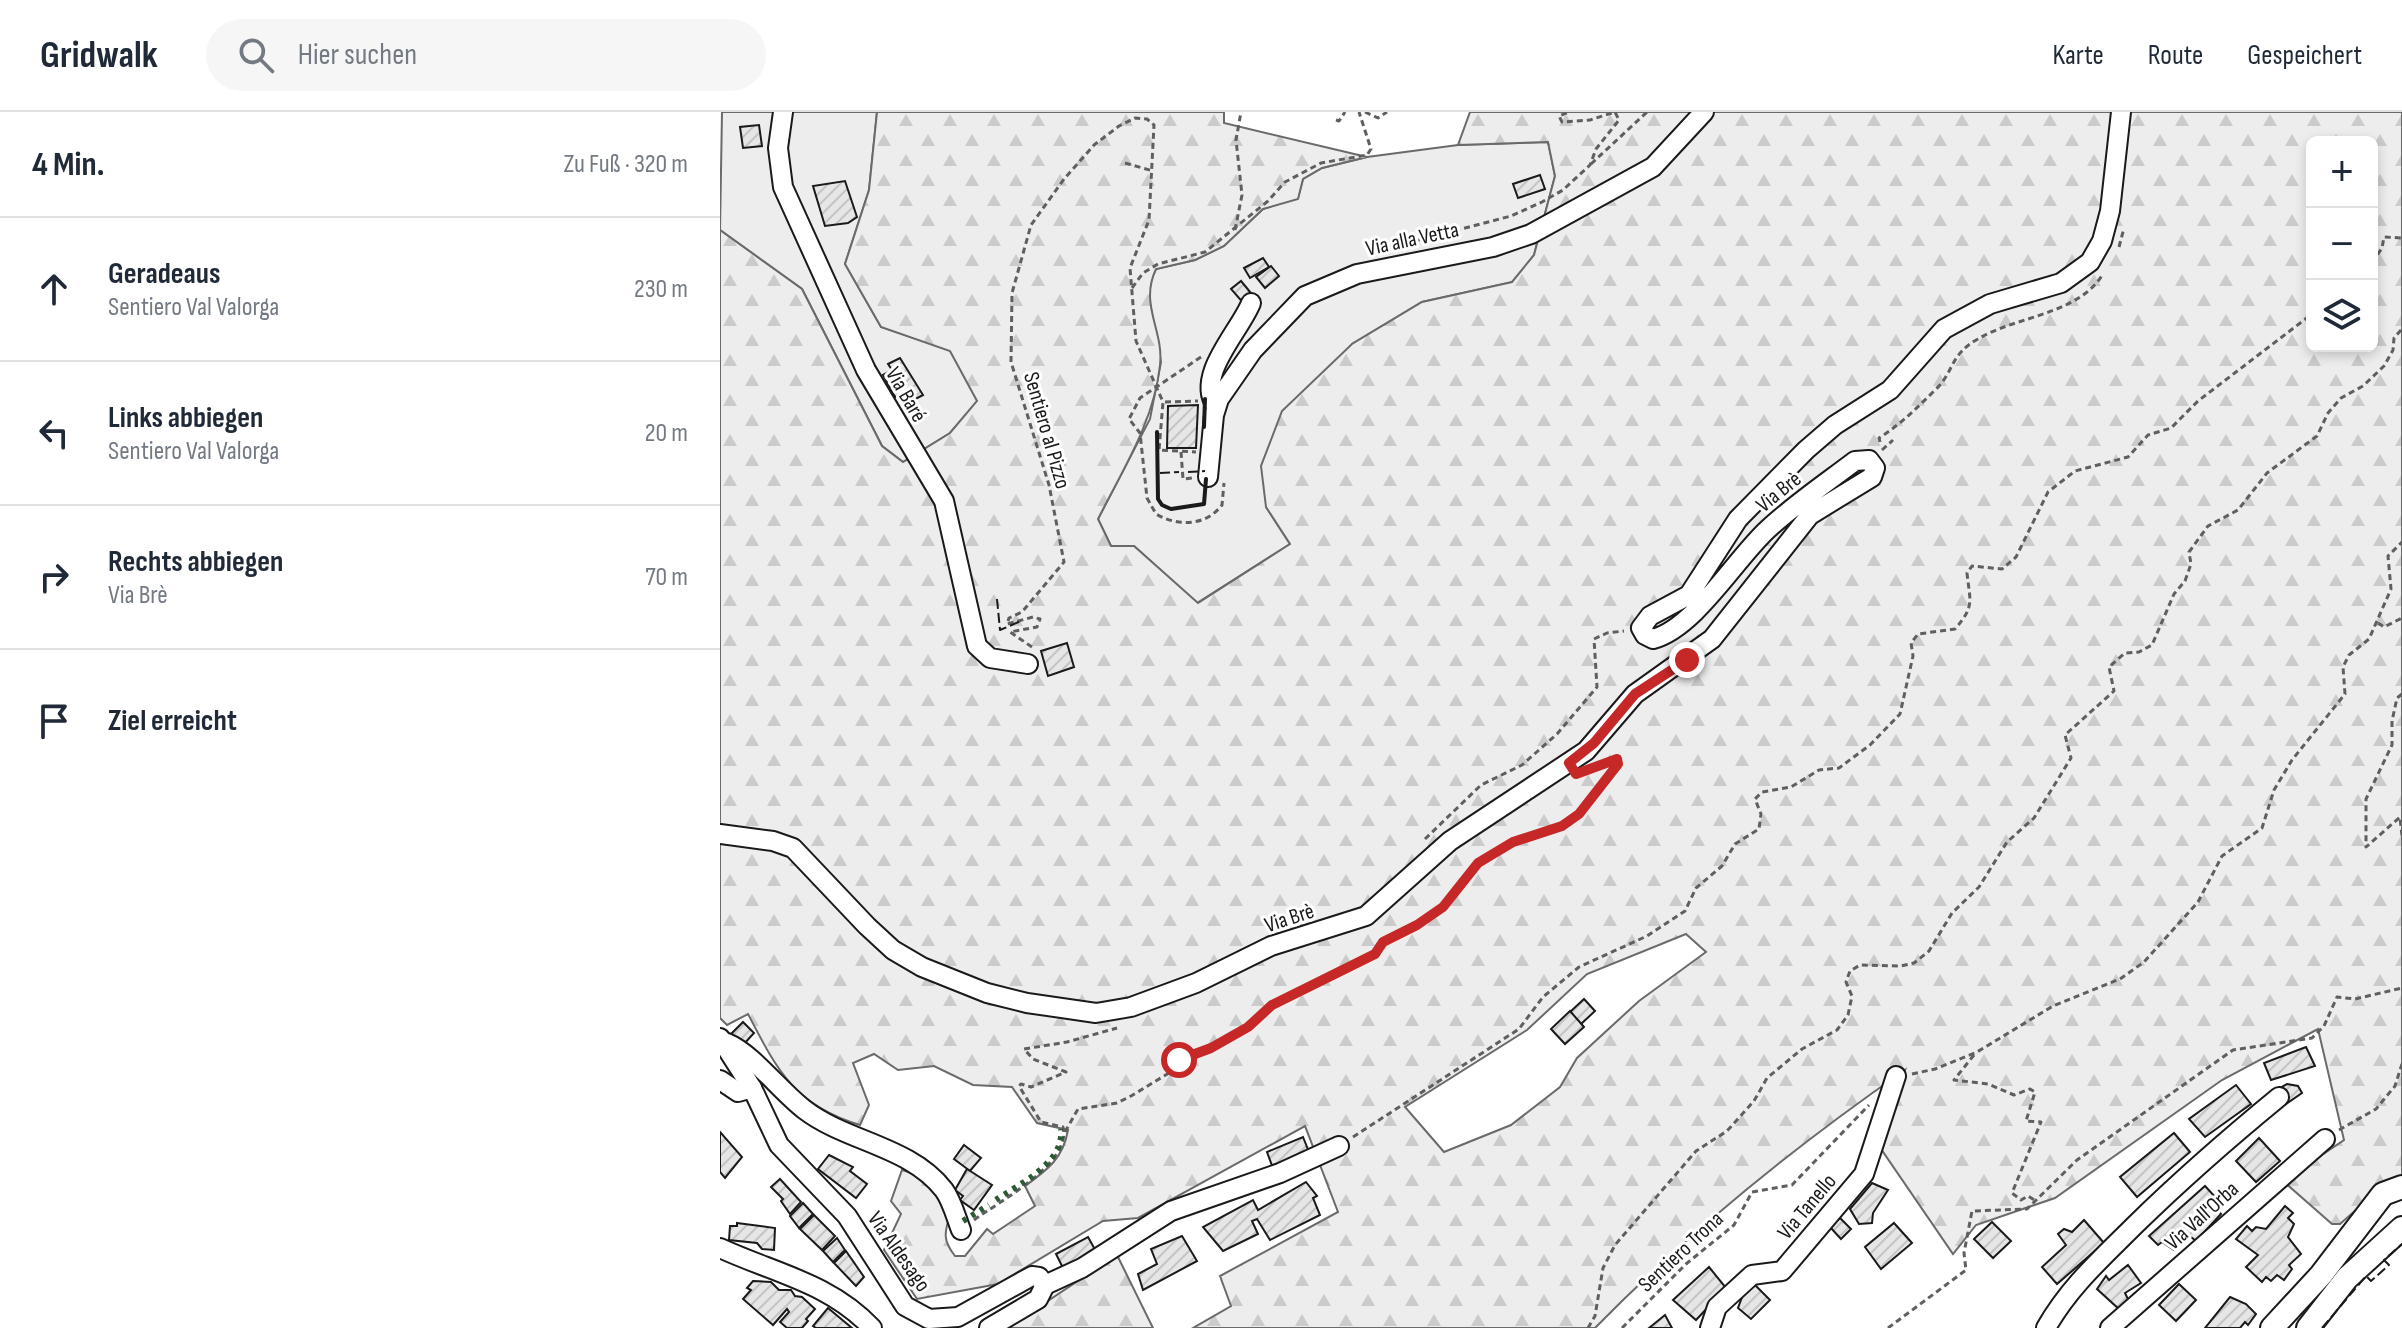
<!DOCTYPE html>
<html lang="de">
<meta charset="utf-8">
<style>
:root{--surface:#fff;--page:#f6f6f7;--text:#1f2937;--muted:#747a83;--line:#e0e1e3}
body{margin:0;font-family:"Sofia Sans Condensed",sans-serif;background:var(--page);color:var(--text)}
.controls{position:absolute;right:24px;top:24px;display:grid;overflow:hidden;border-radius:12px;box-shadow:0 4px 12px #0003}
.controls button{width:72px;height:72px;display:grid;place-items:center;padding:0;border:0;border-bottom:2px solid var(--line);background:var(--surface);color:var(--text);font:40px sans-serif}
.stop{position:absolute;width:24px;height:24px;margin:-18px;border:6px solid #c62828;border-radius:50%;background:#fff}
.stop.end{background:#c62828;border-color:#fff;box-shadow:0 2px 8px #0008}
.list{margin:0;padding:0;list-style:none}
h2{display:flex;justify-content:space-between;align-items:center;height:104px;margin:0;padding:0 32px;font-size:34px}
h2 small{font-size:26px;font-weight:400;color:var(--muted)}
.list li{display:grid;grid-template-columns:52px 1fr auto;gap:24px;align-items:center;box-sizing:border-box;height:144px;padding:0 32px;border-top:2px solid var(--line)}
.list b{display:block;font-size:30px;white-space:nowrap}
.list p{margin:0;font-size:26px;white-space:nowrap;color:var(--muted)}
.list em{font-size:26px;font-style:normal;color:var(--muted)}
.icon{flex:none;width:44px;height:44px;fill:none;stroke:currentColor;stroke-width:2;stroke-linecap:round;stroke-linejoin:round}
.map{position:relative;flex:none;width:1682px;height:1216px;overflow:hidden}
header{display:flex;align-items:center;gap:48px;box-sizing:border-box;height:112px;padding:0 40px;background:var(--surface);border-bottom:2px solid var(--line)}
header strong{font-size:38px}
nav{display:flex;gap:44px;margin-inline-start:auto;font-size:28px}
.search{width:560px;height:72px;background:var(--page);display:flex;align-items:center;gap:20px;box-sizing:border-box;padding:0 28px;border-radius:44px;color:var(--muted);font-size:30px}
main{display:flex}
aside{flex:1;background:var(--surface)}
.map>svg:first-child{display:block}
.built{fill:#ededed;stroke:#6a6a6a;stroke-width:2}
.forest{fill:url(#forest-firs);stroke:#6a6a6a;stroke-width:2;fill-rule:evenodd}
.building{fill:url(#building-hatch);stroke:#1a1a1a;stroke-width:2}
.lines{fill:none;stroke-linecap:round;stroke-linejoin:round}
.minor-casing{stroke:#1a1a1a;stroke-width:22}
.major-casing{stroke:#1a1a1a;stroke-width:26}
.path{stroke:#5f5f5f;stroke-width:3;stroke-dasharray:6 4;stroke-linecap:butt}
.minor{stroke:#fff;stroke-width:18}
.major{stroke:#fff;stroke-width:22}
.hedge{stroke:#2b5a34;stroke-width:6;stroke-dasharray:4 6;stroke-linecap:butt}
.fence{stroke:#1a1a1a;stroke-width:2;stroke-dasharray:10 4;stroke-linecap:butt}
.wall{stroke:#1a1a1a;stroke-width:4}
.route{stroke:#c62828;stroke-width:10}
.labels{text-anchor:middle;stroke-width:6;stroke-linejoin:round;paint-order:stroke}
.street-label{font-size:22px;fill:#1a1a1a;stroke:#fff}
</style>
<header>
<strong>Gridwalk</strong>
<div class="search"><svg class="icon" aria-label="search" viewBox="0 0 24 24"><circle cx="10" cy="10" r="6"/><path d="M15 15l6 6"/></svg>Hier suchen</div>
<nav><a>Karte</a><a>Route</a><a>Gespeichert</a></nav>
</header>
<main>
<aside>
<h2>4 Min.<small>Zu Fuß · 320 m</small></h2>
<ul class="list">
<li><svg class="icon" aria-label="ahead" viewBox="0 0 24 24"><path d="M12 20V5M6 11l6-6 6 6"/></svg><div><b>Geradeaus</b><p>Sentiero Val Valorga</p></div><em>230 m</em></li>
<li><svg class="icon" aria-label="left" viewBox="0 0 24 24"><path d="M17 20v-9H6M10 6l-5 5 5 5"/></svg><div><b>Links abbiegen</b><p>Sentiero Val Valorga</p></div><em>20 m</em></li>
<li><svg class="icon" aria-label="right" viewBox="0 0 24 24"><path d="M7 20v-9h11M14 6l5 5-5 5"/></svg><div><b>Rechts abbiegen</b><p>Via Brè</p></div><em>70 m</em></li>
<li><svg class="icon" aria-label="arrive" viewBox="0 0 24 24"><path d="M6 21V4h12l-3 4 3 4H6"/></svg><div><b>Ziel erreicht</b></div></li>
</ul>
</aside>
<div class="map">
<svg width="1682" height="1216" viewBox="0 0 1682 1216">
<defs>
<pattern id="forest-firs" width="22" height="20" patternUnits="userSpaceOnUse" patternTransform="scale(2)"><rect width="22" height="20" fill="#ededed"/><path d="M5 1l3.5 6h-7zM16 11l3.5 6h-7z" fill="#cbcbcb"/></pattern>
<pattern id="building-hatch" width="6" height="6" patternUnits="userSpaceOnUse" patternTransform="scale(2)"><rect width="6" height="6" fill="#e6e6e6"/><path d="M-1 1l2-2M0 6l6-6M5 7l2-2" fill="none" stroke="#c5c5c5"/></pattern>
</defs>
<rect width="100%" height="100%" fill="#fff"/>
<g class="built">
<path d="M2 0H157L149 78 125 152 161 215 230 238 258 289 230 321 183 350 162 334 82 177 0 118Z"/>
<path d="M828 30 835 64 814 143 793 170 702 190 632 232 546 395 570 432 477 491 414 434H391L378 407 430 307 441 250 427 176 436 157 475 148 504 134 543 97 578 86 583 67 602 56 647 45 738 33Z"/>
</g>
<g class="forest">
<path d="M157 0H504V11L647 45 602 56 583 67 578 87 543 97 504 134 475 148 436 157C419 193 444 218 440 253 434 310 403 357 378 407L391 434H414L478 491 570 432 546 395 541 354 562 299 632 232 702 190 792 170 814 143 835 64 828 30 738 33 750 0H1682V1067L1662 1075 1620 1112H1612L1563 1069 1624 1028 1598 917 1502 968 1335 1086 1256 1113 1233 1142 1157 1031 1185 958C1074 1035 969 1120 875 1216H473L511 1194 500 1164 618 1100 585 1014 418 1106 383 1109 278 1172 197 1187 164 1138 181 1102 171 1089 182 1058C206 1064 220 1081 230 1103 224 1121 223 1129 235 1144H245L267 1117 273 1122 315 1094 305 1074C327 1058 343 1047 348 1018L317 1011 292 975 253 973 214 954 178 958 154 942 133 951 149 993 140 1013C75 994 57 958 28 902L7 913 0 906V118L82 177 162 334 183 350 230 321 257 289 230 239 161 215 125 152 149 78ZM1592 30H1652V234H1592ZM966 822 986 840 919 889 857 946 840 975 791 1013 724 1040 685 995 807 918 867 862Z"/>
<path d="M397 1143 433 1216H287Z"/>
</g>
<g class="building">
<path d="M39 13 42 34 23 36 20 15Z"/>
<path d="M820 63 825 77 798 86 793 72Z"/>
<path d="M125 69 137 105 128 111 105 114 93 74Z"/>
<path d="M543 146 549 155 530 166 524 156Z"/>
<path d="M551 154 559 164 545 176 536 165Z"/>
<path d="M521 169 535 186 526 194 511 177Z"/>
<path d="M180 246 203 283 184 293 178 283 175 285 163 263 172 258 168 252Z"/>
<path d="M478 293 476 336H447L448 294Z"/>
<path d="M347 531 354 555 328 564 321 539Z"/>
<path d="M864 887 875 899 861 912 850 900Z"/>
<path d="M850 899 864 915 845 932 831 917Z"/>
<path d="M23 910 34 921 23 933 11 922Z"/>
<path d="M1586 935 1595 954 1551 968 1544 951Z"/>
<path d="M1567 972 1578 974 1582 981 1566 992 1556 978Z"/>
<path d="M1516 973 1531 992 1485 1025 1469 1007Z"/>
<path d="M0 1020 22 1045 5 1066 0 1060Z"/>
<path d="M1454 1021 1470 1040 1417 1085 1400 1065Z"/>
<path d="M583 1025 591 1045 554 1059 547 1040Z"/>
<path d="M1539 1026 1560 1049 1536 1070 1516 1049Z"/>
<path d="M244 1033 261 1046 250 1059 234 1047Z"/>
<path d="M109 1043 133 1055 130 1059 147 1072 136 1086 98 1057Z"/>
<path d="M247 1057 272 1073 254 1098 240 1088 243 1084 235 1078Z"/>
<path d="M60 1067 81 1090 70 1102 61 1089 63 1087 51 1075Z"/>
<path d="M586 1070 597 1084 593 1086 600 1103 550 1128 537 1107 532 1109 538 1122 503 1139 483 1115 533 1088 538 1098Z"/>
<path d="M1152 1071 1168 1078 1153 1101 1152 1111 1139 1112 1130 1097Z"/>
<path d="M1485 1074 1497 1087 1493 1091 1501 1102 1476 1129 1466 1121 1456 1131 1459 1134 1454 1138 1442 1130 1438 1133 1429 1124Z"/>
<path d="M83 1091 93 1102 79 1116 70 1104Z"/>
<path d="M1565 1094 1573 1101 1568 1106 1574 1112 1568 1125 1581 1142 1569 1153 1572 1157 1564 1168 1557 1163 1551 1169 1546 1165 1542 1170 1526 1155 1538 1143 1516 1127 1527 1114 1532 1119 1536 1115 1546 1117Z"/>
<path d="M94 1103 115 1124 102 1138 80 1117Z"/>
<path d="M1120 1106 1131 1117 1121 1127 1110 1115Z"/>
<path d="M1364 1108 1384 1131 1337 1172 1322 1155 1346 1133 1338 1122 1344 1117 1352 1120Z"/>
<path d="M1272 1110 1291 1129 1273 1146 1254 1127Z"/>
<path d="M17 1111 55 1116 54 1138 42 1137 37 1131 9 1128 10 1114H17Z"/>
<path d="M1174 1111 1192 1131 1161 1157 1145 1135Z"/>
<path d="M462 1124 477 1149 423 1178 418 1162 437 1152 431 1137Z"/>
<path d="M368 1125 378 1143 345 1160 336 1142Z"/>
<path d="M117 1126 125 1138 113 1150 103 1139Z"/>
<path d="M126 1139 144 1165 136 1174 114 1151Z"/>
<path d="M1408 1153 1421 1171 1405 1181 1409 1189 1400 1198 1377 1177 1386 1164 1389 1168Z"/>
<path d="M989 1155 1006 1176 976 1208 953 1188Z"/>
<path d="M33 1169 51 1170 59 1178H71L75 1184 82 1185 95 1197 86 1207 88 1209 82 1216H67L60 1210 69 1200 67 1197 53 1213 23 1187 31 1178 27 1176Z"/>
<path d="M1033 1171 1050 1188 1031 1207 1018 1196 1024 1180Z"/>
<path d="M1459 1172 1476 1188 1456 1209 1439 1193Z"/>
<path d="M1510 1185 1526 1192 1536 1202 1528 1213 1525 1210 1520 1216H1485Z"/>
<path d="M108 1196 132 1216H96L93 1214Z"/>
<path d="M945 1203 952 1216H929Z"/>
</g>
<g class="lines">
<g class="minor-casing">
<g id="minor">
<path d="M63 0 58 36 63 75 146 258 224 389 257 534 270 546 308 552"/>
<path d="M496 294C475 263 520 219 531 191"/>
<path d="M488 365 494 303 499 287 533 238 585 184 637 162 773 135 811 122 933 55 984 0"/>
<path d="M0 722 53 729 73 736 147 814 173 838 202 855 267 881 307 891 376 901 411 895 476 871 551 834 646 804 730 729 866 639 915 582 992 527 1090 403 1152 365 1155 356 1149 348 1135 349C1106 371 1075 392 1048 417 1016 446 975 516 933 527L925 523 921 516 930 504 969 483 1018 407 1086 338 1115 313 1170 278 1224 217 1270 192 1341 171 1370 150 1382 129 1390 99 1401 0"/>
<path d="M0 926 32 976 59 1033 127 1104 185 1194 209 1207 238 1205 312 1164 319 1165 325 1173"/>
<path d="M7 931C33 942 60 979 85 998 127 1030 190 1034 224 1078 232 1089 236 1105 241 1118"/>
<path d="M0 968 18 980 32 976"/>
<path d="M0 1136C54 1161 110 1171 152 1216"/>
<path d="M325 1173 362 1156 451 1099 560 1061 619 1034"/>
<path d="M269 1216 318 1187 325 1173"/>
<path d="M990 1216 997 1195 1032 1163 1062 1159 1144 1062 1176 964"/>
<path d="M1326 1216C1349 1175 1382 1146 1415 1113 1461 1068 1509 1026 1559 985"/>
<path d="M1390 1216 1605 1027"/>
</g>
</g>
<g class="major-casing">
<g id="major">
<path d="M1552 1216 1601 1163 1663 1082 1682 1075"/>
<path d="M1588 1216 1627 1166 1682 1116"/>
</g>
</g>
<g class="path">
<path d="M645 0 658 6 667 0"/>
<path d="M616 8 619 9 625 0"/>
<path d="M405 51 433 59"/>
<path d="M871 52 927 0"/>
<path d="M515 118 522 83 516 28 521 0"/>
<path d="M1399 135 1404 116"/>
<path d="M657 139 791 104 822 90 843 78 870 53 876 37 899 8 895 0 870 8 842 10 839 4 849 0"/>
<path d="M1652 151 1662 136 1664 125 1682 126"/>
<path d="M412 176 423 161 438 152 485 140 548 89 565 70 601 51 647 43 651 37 639 0"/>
<path d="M481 245 420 286 409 307 420 321 427 386 436 402C458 415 486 414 502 393L504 371"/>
<path d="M445 290 478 289"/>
<path d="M1160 330 1159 326C1181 312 1197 296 1215 278 1234 261 1229 243 1258 227 1296 204 1358 203 1383 162"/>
<path d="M1162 338 1173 328"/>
<path d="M461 340 463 367 472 366"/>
<path d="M1658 511 1664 515 1682 506"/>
<path d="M312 535 290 520 317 515 320 507 313 505 287 512 289 506 302 500 344 450 329 373 291 250 292 181 311 113 344 67 374 33 399 14 415 6 427 7 434 13 429 108 410 156 416 229 443 290 439 338 476 340"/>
<path d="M1682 582 1677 586 1672 609V633L1646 687V735L1680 705 1682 724"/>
<path d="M705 727 761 673 802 653 837 622 877 575 874 527 887 521 904 519"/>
<path d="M1254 943 1234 968 1268 972 1294 983 1310 977 1315 980 1306 1009 1321 1010 1292 1081 1301 1088 1308 1084 1316 1089"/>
<path d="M1192 962 1215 957 1257 940 1333 894 1400 867 1424 850 1478 790 1502 744 1542 716 1554 678 1572 648 1625 582 1623 555 1629 543 1649 527 1671 477 1668 444 1682 430"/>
<path d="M1619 1018 1656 997 1675 974 1682 952"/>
<path d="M345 1020 358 997 397 991 411 984 449 961 459 948 491 936 528 915 552 893 655 842 663 830 697 813 723 795 758 751 793 730 842 714 859 702 898 652 897 647 867 659"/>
<path d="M633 1025 799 917 823 885 859 855 927 824 965 799 976 776 1002 754 1015 732 1039 717 1041 702 1035 687 1042 680 1071 675 1099 658 1119 656 1150 633 1180 602 1193 544 1191 531 1198 522 1235 517C1255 494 1250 490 1247 461L1252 454 1282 457 1296 445 1328 380 1355 359 1408 345 1428 323 1451 316 1478 289 1592 202"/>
<path d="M254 1108C280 1089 352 1051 343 1015L321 1010 299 974 301 972 311 975 346 960 313 947 304 937 347 930 397 916"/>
<path d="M868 1216 875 1204 883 1156 895 1133 976 1039 1007 1019 1034 989 1047 966 1082 937 1117 918 1128 903 1132 884 1126 870 1130 859 1140 853 1181 854 1194 851 1209 839 1232 801 1259 775 1287 730 1314 706 1351 646 1345 623 1394 579 1389 555 1405 541 1419 540 1432 533 1454 482 1465 469 1471 452 1469 440 1488 414 1518 398 1547 361 1597 324 1608 301 1621 286 1643 274 1664 254 1673 238 1674 226 1682 217"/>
<path d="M902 1216 966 1152 1014 1113 1032 1080 1072 1073 1149 993"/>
<path d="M1168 1216 1246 1158 1244 1141 1252 1099 1307 1097 1357 1048 1513 938 1592 926 1604 914 1617 885 1635 887 1682 876"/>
</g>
<use href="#minor" class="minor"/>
<use href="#major" class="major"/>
<g class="hedge">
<path d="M276 1088C299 1072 345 1051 341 1017"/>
<path d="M243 1109 269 1093"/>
</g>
<g class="fence">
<path d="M468 360 485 359"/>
<path d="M440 361 459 360"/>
<path d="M277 487 280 518 301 509"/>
<path d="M1602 1216 1646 1164 1651 1169 1669 1153 1664 1148 1682 1132"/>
</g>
<g class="wall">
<path d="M484 315 485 287"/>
<path d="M437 320 438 387 442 393 451 397 484 392 486 367"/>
</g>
</g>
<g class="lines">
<path class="route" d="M459 948 491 936 528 915 552 893 655 842 663 830 697 813 723 795 758 751 793 730 842 714 859 702 898 652 897 647 856 662 849 651 874 631 915 582 967 548"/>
</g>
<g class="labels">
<g class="street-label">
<text transform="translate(692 126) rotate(-12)" y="8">Via alla Vetta</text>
<text transform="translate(187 282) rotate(60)" y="8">Via Baré</text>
<text transform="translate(328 318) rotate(74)" y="8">Sentiero al Pizzo</text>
<text transform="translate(1058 379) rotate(-39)" y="8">Via Brè</text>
<text transform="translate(569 805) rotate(-18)" y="8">Via Brè</text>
<text transform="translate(1086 1094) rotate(-50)" y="8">Via Tanello</text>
<text transform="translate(1481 1103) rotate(-42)" y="8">Via Vall'Orba</text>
<text transform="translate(180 1139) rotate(55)" y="8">Via Aldesago</text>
<text transform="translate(960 1139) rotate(-43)" y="8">Sentiero Trona</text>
</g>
</g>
</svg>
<div class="controls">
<button>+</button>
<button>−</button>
<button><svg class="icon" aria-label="layers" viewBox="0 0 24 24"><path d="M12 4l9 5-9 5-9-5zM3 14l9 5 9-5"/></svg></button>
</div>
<div class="stop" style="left:459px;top:948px"></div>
<div class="stop end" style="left:967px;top:548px"></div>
</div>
</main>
